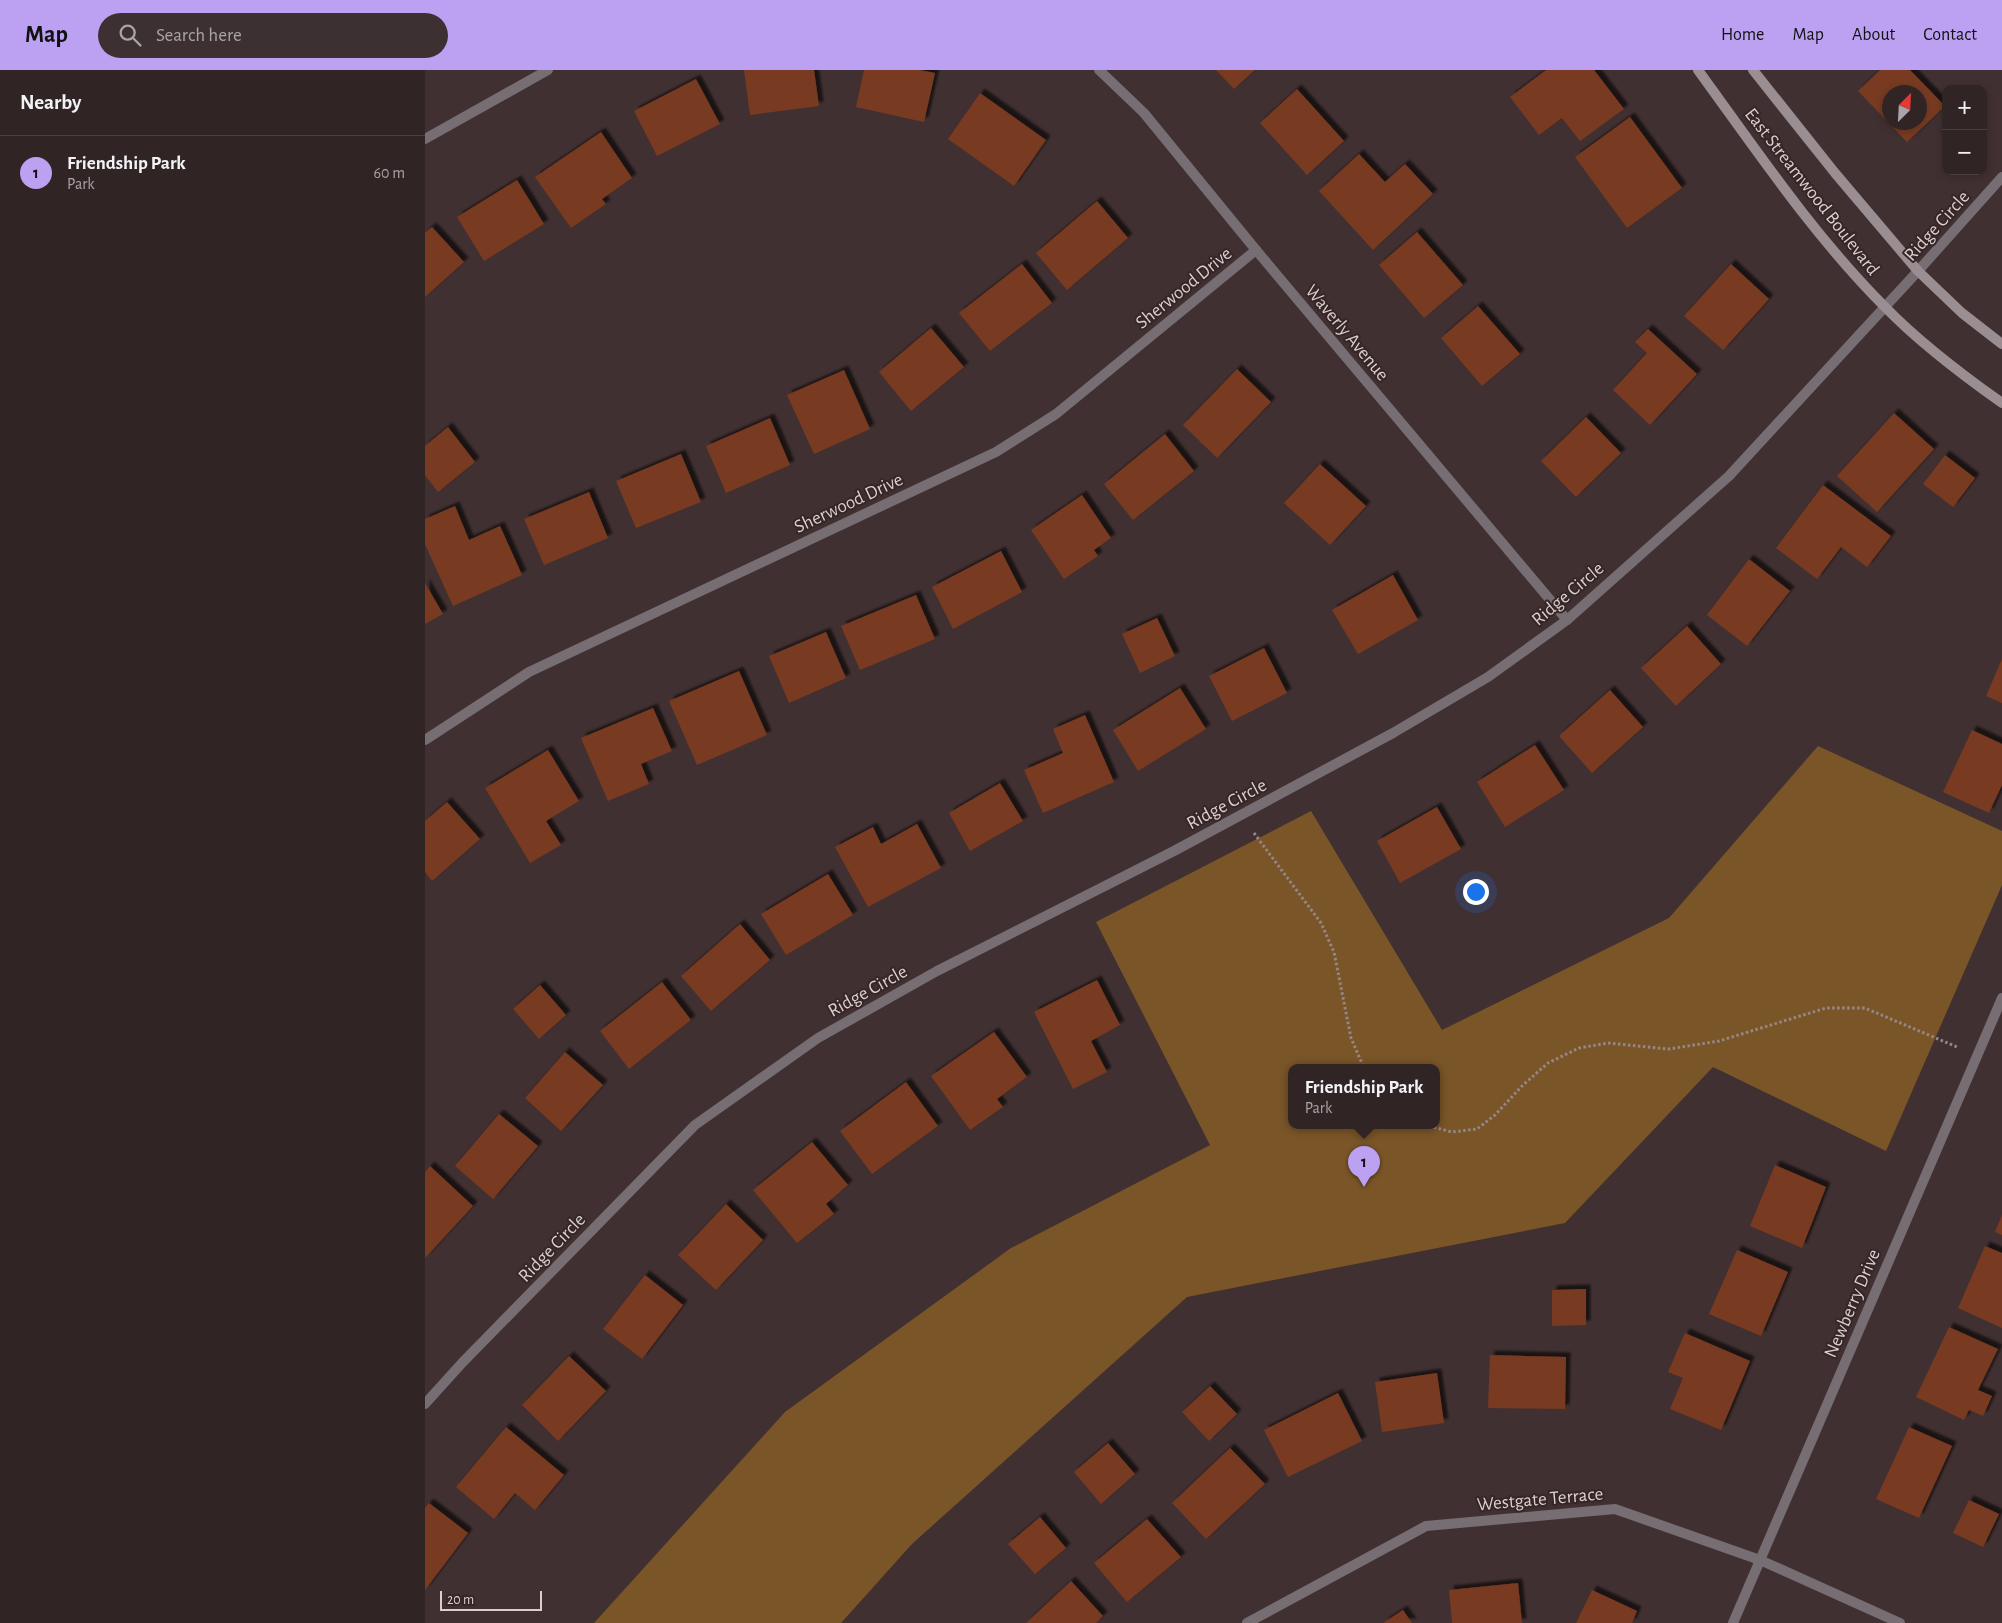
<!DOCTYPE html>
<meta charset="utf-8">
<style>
:root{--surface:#312425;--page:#3d3032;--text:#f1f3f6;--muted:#a8a4a7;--line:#4c4142;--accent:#bca0f2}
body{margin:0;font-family:"Alegreya Sans",sans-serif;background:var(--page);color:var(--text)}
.controls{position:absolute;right:15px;top:15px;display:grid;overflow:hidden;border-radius:10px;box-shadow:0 2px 8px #0003}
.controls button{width:45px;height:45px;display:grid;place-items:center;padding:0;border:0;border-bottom:1px solid var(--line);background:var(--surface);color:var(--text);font:25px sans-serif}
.compass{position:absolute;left:1457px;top:15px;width:45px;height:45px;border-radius:50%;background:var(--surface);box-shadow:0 2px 8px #0003;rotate:24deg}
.scale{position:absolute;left:15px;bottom:12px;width:102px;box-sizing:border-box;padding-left:5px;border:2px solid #dacfcf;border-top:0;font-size:14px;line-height:18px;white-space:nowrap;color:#dacfcf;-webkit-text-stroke:4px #362627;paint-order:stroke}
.you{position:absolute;left:1050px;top:821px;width:18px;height:18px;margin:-12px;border:4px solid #fff;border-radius:50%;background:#1a73e8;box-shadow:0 0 0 8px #1a73e833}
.badge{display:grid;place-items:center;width:32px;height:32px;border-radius:50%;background:var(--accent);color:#111;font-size:16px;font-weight:700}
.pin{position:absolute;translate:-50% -41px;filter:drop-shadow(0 1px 2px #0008)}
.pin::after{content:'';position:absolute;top:26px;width:18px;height:15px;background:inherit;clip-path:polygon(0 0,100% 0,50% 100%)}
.popup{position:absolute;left:863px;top:994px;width:152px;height:65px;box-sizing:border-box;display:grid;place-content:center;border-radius:10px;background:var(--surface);filter:drop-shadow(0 1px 4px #0005);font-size:16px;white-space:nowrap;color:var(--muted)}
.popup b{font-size:19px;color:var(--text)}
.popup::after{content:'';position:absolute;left:50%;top:100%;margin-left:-10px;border:10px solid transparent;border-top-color:var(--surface)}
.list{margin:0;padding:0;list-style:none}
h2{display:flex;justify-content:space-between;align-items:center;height:65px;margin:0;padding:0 20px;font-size:21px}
h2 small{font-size:16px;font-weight:400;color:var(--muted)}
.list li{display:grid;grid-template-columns:32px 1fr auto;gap:15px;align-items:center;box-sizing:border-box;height:75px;padding:0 20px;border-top:1px solid var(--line)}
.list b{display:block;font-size:19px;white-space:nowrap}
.list p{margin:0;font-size:16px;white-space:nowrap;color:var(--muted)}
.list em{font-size:16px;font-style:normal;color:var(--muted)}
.icon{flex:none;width:28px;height:28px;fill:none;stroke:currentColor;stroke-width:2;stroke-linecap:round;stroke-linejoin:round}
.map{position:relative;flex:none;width:1577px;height:1553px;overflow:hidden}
header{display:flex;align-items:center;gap:30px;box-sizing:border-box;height:70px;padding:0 25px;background:var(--accent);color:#111}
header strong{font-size:24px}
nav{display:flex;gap:28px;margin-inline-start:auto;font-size:18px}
.search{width:350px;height:45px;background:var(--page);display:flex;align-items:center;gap:12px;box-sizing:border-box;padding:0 18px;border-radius:28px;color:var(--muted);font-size:19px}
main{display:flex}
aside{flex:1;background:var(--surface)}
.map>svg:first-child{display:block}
.green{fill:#7a5528;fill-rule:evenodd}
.building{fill:#783a20;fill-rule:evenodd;filter:url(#shadow)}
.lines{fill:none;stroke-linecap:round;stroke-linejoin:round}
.path{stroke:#958787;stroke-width:3;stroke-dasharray:2.5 2.5;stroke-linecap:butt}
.street{stroke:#766e72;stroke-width:10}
.secondary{stroke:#9a8e93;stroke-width:10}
.labels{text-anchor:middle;stroke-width:4;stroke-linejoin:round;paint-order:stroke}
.street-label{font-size:19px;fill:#dacfcf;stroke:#362627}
</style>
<header>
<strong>Map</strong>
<div class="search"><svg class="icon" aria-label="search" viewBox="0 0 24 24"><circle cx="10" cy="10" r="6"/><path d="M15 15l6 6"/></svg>Search here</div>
<nav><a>Home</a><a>Map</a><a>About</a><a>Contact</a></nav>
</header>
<main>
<aside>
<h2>Nearby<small></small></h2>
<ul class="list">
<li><span class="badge">1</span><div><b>Friendship Park</b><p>Park</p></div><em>60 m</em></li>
</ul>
</aside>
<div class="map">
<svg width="1577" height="1553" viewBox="0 0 1577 1553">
<defs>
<filter id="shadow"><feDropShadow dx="4.5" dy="-4.5" stdDeviation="1" flood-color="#0009"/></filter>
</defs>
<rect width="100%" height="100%" fill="#413031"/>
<path class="green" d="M1393 676 1577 761V815L1461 1081 1288 997 1140 1153 762 1227 487 1474 416 1553H169L360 1342 586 1178 785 1075 671 852 886 741 1017 960 1244 848ZM866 998H1012V1056H866Z"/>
<g class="building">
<path d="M319 0H389L394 36 325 45Z"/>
<path d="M439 0H495L510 3 499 52 431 37Z"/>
<path d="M791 0H830L809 19Z"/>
<path d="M1121 0H1169L1199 39 1155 71 1137 48 1114 65 1085 27Z"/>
<path d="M1455 0H1485L1520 36 1482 72 1433 21ZM1464 22H1494V52H1464Z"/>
<path d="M271 9 295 54 232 86 209 41Z"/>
<path d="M872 19 919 71 882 105 835 53Z"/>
<path d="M555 23 621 70 589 116 523 69Z"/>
<path d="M1205 47 1257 118 1202 158 1150 87Z"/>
<path d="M176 62 207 108 177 129 181 134 146 158 110 107Z"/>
<path d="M934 84 960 112 980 94 1008 124 948 180 894 121Z"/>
<path d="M92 110 119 154 59 191 32 147Z"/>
<path d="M672 131 703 168 642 220 611 183Z"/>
<path d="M7 157 39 192 0 227V163Z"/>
<path d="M992 162 1038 215 999 248 954 195Z"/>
<path d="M597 194 627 233 565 281 534 243Z"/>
<path d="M1306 194 1344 229 1298 280 1259 246Z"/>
<path d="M1053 236 1095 284 1057 316 1016 268Z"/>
<path d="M506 258 539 297 486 341 454 302Z"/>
<path d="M1223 259 1272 304 1225 355 1188 320 1222 283 1210 272Z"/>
<path d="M812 299 846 332 792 388 758 355Z"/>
<path d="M419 300 445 359 389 384 362 325Z"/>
<path d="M1469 343 1509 379 1452 442 1412 406Z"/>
<path d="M1161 347 1196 383 1151 427 1116 391Z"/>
<path d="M345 348 365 395 301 423 281 376Z"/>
<path d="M23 357 50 392 13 422 0 405V376Z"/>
<path d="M740 364 769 401 708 450 679 414Z"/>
<path d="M256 384 276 432 211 458 191 411Z"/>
<path d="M1520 385 1550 408 1528 437 1498 414Z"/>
<path d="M895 394 941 436 905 475 859 433Z"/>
<path d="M1398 415 1466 466 1442 497 1416 477 1392 509 1351 478Z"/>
<path d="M164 422 183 468 119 495 99 449Z"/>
<path d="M657 425 686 468 669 480 673 486 639 509 606 460Z"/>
<path d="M30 436 44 470 75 456 97 505 28 536 0 474V449Z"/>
<path d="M576 481 597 522 528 559 507 517Z"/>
<path d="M1324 489 1365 521 1322 576 1282 545Z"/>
<path d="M968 505 993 550 933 584 907 540Z"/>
<path d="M0 513 18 544 0 554Z"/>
<path d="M491 525 510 569 435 600 416 556Z"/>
<path d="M732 548 750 586 715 603 697 564Z"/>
<path d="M1262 556 1296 594 1251 636 1216 598Z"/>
<path d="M401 562 421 608 364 633 344 586Z"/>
<path d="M839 578 862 623 807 651 784 606Z"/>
<path d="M1577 589V633L1561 626Z"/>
<path d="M314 601 342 665 272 695 244 631Z"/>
<path d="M755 618 781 659 713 701 688 660Z"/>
<path d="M1185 620 1218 657 1167 703 1134 666Z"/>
<path d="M228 638 247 681 216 694 224 714 183 731 156 668Z"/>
<path d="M660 645 689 712 618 743 599 700 638 683 628 659Z"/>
<path d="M1547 660 1577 674V715L1564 743 1518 722Z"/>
<path d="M1110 675 1139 720 1080 757 1052 712Z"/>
<path d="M123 680 154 731 121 751 136 775 105 793 60 718Z"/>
<path d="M575 713 598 751 545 781 524 743Z"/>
<path d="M22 732 55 769 7 811 0 802V751Z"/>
<path d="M1012 737 1036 779 975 813 952 771Z"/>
<path d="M492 754 516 798 443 837 410 777 448 757 456 774Z"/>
<path d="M403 804 428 845 361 885 336 844Z"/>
<path d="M315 854 345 890 286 941 256 906Z"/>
<path d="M672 910 695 955 666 971 682 1002 648 1019 609 942Z"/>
<path d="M237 912 266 950 204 999 175 961Z"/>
<path d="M115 915 141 945 114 969 88 939Z"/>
<path d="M569 962 602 1007 572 1029 578 1037 545 1060 506 1006Z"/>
<path d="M140 982 178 1015 136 1061 100 1028Z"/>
<path d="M481 1012 513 1056 447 1104 415 1061Z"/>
<path d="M74 1044 113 1076 68 1129 30 1096Z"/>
<path d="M387 1072 423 1115 401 1134 409 1144 372 1173 328 1120Z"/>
<path d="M1350 1095 1401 1117 1377 1178 1325 1156Z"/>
<path d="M5 1096 48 1136 0 1188V1102Z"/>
<path d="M301 1134 338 1170 291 1220 253 1185Z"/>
<path d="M1577 1145V1165L1570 1162Z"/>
<path d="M1560 1176 1577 1183V1258L1533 1238Z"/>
<path d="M1312 1180 1363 1202 1336 1266 1284 1244Z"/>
<path d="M220 1205 258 1235 217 1289 178 1259Z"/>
<path d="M1161 1219V1255L1127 1256V1220Z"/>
<path d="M1524 1257 1573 1279 1553 1320 1567 1326 1558 1346 1544 1340 1539 1350 1491 1327Z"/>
<path d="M1260 1263 1325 1291 1296 1360 1245 1339 1258 1308 1243 1302Z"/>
<path d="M1065 1285 1141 1287 1140 1339 1063 1338Z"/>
<path d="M144 1286 181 1321 133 1371 97 1335Z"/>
<path d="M1012 1303 1019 1353 957 1362 950 1312Z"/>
<path d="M785 1316 812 1344 784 1371 757 1342Z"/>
<path d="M913 1323 937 1371 863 1407 839 1360Z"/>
<path d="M81 1357 139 1405 110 1440 90 1423 69 1449 31 1417Z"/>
<path d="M1484 1357 1527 1376 1494 1448 1451 1429Z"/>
<path d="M683 1373 710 1404 676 1434 649 1402Z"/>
<path d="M805 1378 840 1414 781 1469 747 1433Z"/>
<path d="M1544 1430 1574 1444 1558 1477 1528 1463Z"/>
<path d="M4 1433 43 1463 0 1520V1438Z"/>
<path d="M615 1447 641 1478 610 1504 583 1474Z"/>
<path d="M722 1449 756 1487 702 1532 669 1493Z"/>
<path d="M646 1511 678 1546 671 1553H601Z"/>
<path d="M1093 1513 1097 1553H1027L1024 1520Z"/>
<path d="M1167 1520 1212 1541 1207 1553H1151Z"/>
<path d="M978 1540 987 1553H958Z"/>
</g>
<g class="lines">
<g class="path">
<path d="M829 763 896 853 909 882 926 968 939 998"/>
<path d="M1004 1056 1027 1062 1052 1059 1070 1045 1098 1015 1123 993 1154 978 1183 973 1244 979 1294 971 1401 938H1440L1532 977"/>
</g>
<g class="street">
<path d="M674 0 719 43 831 180 1142 550"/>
<path d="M0 69 123 0"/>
<path d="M0 670 104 602 571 382 631 344 831 180"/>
<path d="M0 1334 37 1293 270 1055 393 968 512 901 749 781 968 663 1063 607 1142 550 1304 406 1493 201 1577 107"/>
<path d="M822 1553 1001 1456 1190 1439 1335 1490 1475 1553"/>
<path d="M1308 1553 1577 928"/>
</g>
<g class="secondary">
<path d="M1273 0C1332 81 1389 166 1460 237 1495 273 1536 304 1577 333"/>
<path d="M1328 0 1410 103 1493 201 1537 243 1577 274"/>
</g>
</g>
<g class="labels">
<g class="street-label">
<text transform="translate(1388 121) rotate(52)" y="7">East Streamwood Boulevard</text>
<text transform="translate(1511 155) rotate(-48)" y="7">Ridge Circle</text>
<text transform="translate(758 217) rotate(-39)" y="7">Sherwood Drive</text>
<text transform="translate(923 262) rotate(50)" y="7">Waverly Avenue</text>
<text transform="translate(423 432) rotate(-25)" y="7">Sherwood Drive</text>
<text transform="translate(1142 523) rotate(-40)" y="7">Ridge Circle</text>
<text transform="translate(801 733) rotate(-28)" y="7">Ridge Circle</text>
<text transform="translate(442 920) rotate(-29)" y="7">Ridge Circle</text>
<text transform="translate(126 1177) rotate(-46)" y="7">Ridge Circle</text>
<text transform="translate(1426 1233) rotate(-67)" y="7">Newberry Drive</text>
<text transform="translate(1115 1428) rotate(-5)" y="7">Westgate Terrace</text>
</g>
</g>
</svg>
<div class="controls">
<button>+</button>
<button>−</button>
</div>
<svg class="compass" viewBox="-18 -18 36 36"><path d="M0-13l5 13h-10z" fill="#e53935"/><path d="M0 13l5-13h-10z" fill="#a8a4a7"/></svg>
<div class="scale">20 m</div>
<div class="you"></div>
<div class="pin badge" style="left:939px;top:1117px">1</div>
<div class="popup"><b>Friendship Park</b>Park</div>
</div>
</main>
